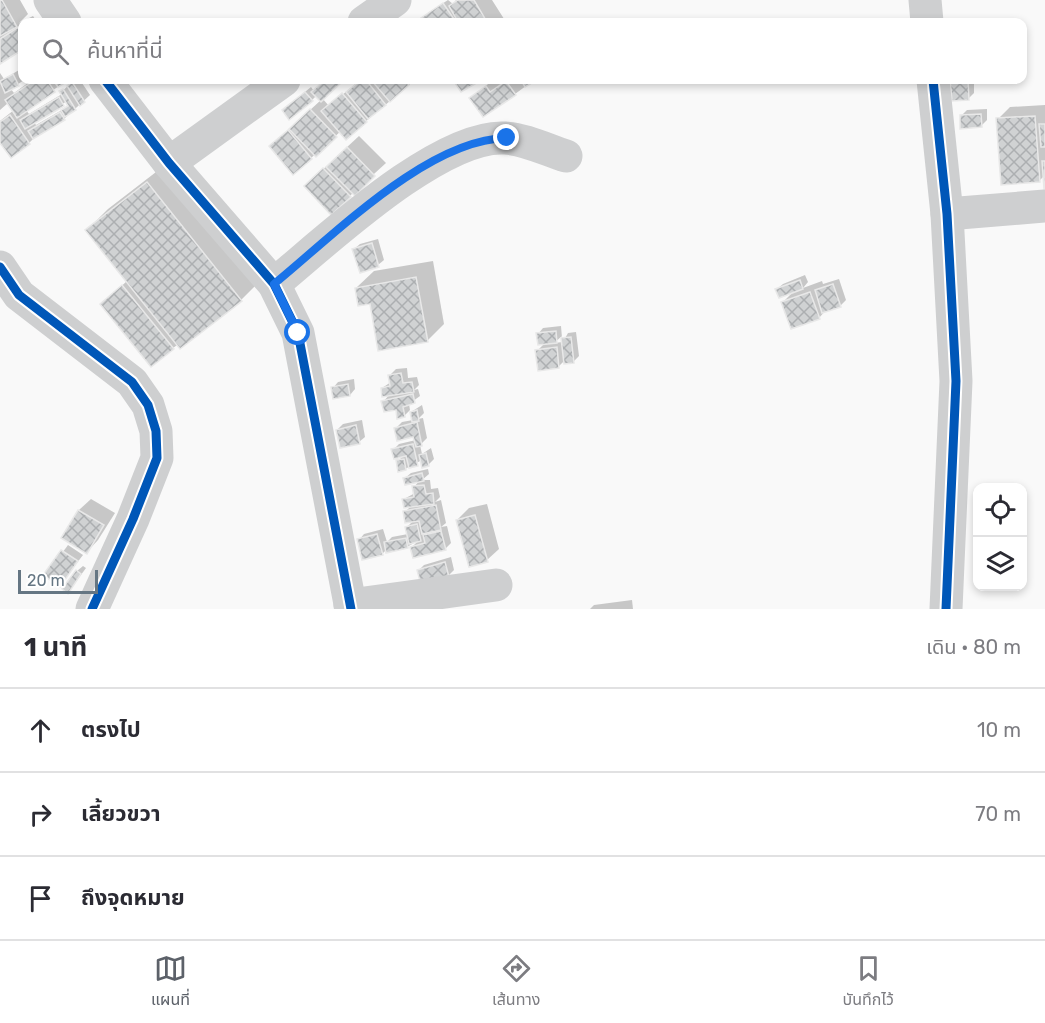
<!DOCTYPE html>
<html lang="th">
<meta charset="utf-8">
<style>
:root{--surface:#fff;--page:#f7f7f7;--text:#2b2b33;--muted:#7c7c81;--line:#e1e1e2;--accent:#5c6169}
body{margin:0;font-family:Rubik,"Noto Sans Thai",sans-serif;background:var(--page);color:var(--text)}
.controls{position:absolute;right:18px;bottom:18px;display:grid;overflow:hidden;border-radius:12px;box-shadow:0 3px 9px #0003}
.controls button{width:54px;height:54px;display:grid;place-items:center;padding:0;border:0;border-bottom:2px solid var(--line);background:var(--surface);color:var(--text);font:30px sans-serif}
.scale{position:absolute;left:18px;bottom:15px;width:80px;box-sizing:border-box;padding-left:6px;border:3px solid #657683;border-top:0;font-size:16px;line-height:21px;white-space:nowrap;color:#657683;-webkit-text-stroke:4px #fff;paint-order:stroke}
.stop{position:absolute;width:18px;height:18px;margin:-14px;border:4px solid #1a73e8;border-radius:50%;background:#fff}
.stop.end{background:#1a73e8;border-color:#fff;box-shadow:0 2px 6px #0008}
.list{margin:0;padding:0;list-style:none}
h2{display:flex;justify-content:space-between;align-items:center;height:78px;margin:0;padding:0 24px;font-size:26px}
h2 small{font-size:20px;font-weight:400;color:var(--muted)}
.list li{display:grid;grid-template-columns:39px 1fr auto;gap:18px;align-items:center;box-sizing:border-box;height:84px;padding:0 24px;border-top:2px solid var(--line)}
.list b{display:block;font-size:22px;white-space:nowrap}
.list em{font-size:20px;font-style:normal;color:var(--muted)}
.icon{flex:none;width:33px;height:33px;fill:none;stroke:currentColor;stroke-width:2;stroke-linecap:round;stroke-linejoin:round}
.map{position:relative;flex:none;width:1045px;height:609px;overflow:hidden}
.search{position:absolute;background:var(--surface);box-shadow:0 3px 9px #0003;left:18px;right:18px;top:18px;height:66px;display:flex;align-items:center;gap:15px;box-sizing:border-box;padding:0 21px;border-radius:12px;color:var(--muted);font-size:22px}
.sheet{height:330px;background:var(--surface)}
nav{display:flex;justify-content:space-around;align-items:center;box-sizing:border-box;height:84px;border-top:2px solid var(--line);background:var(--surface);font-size:16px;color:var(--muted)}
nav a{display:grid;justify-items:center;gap:3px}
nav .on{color:var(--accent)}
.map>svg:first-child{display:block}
.shadow{fill:#0003;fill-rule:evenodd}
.building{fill:url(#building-cross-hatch);stroke:#e8e8e8;stroke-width:1.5}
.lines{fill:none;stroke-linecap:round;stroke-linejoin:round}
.minor{stroke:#cecfd0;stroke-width:33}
.cycleway-casing{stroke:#fff;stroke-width:13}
.cycleway{stroke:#0057b8;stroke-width:9}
.route{stroke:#1a73e8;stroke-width:8}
</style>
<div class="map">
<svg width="1045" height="609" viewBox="0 0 1045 609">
<defs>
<pattern id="building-cross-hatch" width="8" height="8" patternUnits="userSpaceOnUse" patternTransform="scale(1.5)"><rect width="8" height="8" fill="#d0d2d3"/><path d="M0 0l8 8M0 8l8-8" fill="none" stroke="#acafb1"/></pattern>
</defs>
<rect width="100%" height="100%" fill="#f9f9f9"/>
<g class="shadow">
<path d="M0 0H20L28 14 19 23 33 16 37 22H22V49L0 62Z"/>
<path d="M448 0 453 4 456 0H492L506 22H460L459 20 456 22H425L423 18 428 13Z"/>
<path d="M19 70 24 80 11 89 14 93 32 80H67L26 110 29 114 62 94 61 92 75 80H80L90 95 64 119 39 133 29 143 0 140V121L14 110 8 103 0 110V73L4 79ZM67 101 69 105 67 107 36 125 34 122Z"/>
<path d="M326 80H343L322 98 329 106 360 80H415L346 138 341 131 311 158 271 146 321 100 317 95 312 100 289 105 311 87 314 91Z"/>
<path d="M493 80 502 81 534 80 515 94 471 98Z"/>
<path d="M952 80H974V93L969 98 953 100Z"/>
<path d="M1045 105V180V175L1039 181 998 119 1010 107Z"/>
<path d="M987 109V120L981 126 961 116 967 110Z"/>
<path d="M359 136 386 163 331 213 318 174Z"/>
<path d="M169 162 262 279 241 300 173 348 102 304 127 281 87 230 108 209Z"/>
<path d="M378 239 384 260 378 265 354 249 360 244Z"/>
<path d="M433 261 444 324 427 341 371 302 356 288 374 271Z"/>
<path d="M805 275 808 282 803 288 822 281 823 284 839 279 846 300 840 306 826 310 819 318 783 302 794 291 777 289 783 284Z"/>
<path d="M561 326 562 338V336L554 343 563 342 568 333 576 332 579 356 573 362 565 360 559 366 537 351 545 343 538 334 543 328Z"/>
<path d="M407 368 408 378 417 377 419 385 414 390 418 389 420 396 409 404 410 410 404 416 397 408 383 402 390 394 382 388 391 382 390 375 396 369Z"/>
<path d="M354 379 355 389 350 395 333 388 338 382Z"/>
<path d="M422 405 424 413 418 419 423 418 427 438 420 445 422 454 431 448 434 459 428 465 422 460 405 469 398 461 404 455 393 450 399 444 416 440 415 435 396 428 402 422 413 420 411 412Z"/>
<path d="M362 420 365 437 359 442 337 430 343 424Z"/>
<path d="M428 469 429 474 422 480H430L431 489 438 488 440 497 435 502 441 500 446 523 441 527 447 526 451 543 445 549 412 547 419 540 407 547 387 549 382 554 359 540 364 534 383 529 387 542 392 537 408 534 407 527 414 520 405 512 411 506 404 499 415 493 414 487 420 480 405 478 411 473Z"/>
<path d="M91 499 115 513 98 540 87 552 63 538 79 510Z"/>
<path d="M487 504 499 549 487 560 457 520 469 508Z"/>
<path d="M68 545 83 555 60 585 46 575Z"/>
<path d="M451 557 454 570 449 575 418 571 424 565Z"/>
<path d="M83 566 86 568 73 586 77 571Z"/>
<path d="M632 600 633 609H590L594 605Z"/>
</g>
<g class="building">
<path d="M2 0 17 27 0 36V1Z"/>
<path d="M458 0H474L487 22H458L449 6Z"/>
<path d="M443 3 456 22H423L421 18Z"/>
<path d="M20 26 22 50 0 64V39Z"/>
<path d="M13 74 19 86 5 93 0 81Z"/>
<path d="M35 80H47L55 92 17 118 5 100Z"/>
<path d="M53 80H67L68 81 58 87Z"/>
<path d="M325 80 343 81 321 102 311 92Z"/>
<path d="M361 80H366L386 105 368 119 346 92Z"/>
<path d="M371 80H404L409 85 390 102Z"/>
<path d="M453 80H482L461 92Z"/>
<path d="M521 80H530L532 83 525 87Z"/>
<path d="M950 80H968L969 100 952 101Z"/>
<path d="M506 81 516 95 483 117 469 98 486 86 490 92Z"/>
<path d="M72 82 85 102 80 106 67 86Z"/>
<path d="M63 89 76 110 65 117 61 110 68 106 59 91Z"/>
<path d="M305 92 313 101 289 120 282 110Z"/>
<path d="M342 93 367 122 346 140 321 111Z"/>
<path d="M59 97 64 106 25 129 20 120Z"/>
<path d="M310 109 337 137 316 157 289 129Z"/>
<path d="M60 112 65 120 33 139 28 131Z"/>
<path d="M981 114 982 127 960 129V115Z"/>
<path d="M10 115 30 144 11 158 0 143V122Z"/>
<path d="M1035 116 1040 182 1001 185 996 118Z"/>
<path d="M1039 124H1045V147H1041Z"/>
<path d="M288 130 312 159 293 175 269 146Z"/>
<path d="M347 147 375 176 355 196 326 167Z"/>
<path d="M1042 161H1045V189H1044Z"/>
<path d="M323 168 351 197 331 215 304 186Z"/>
<path d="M147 182 242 301 180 349 85 230Z"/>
<path d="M372 243 379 267 360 273 352 249Z"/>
<path d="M416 277 428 342 378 351 370 304 358 306 355 288Z"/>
<path d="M800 280 803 289 779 298 775 289Z"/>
<path d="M833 284 841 307 822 313 815 290Z"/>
<path d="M122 285 174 349 151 367 100 304Z"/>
<path d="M810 292 820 319 791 329 781 302Z"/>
<path d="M556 331 557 343 538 345 536 333Z"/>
<path d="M571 337 574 363 564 364 561 338Z"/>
<path d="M557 347 559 368 538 371 535 350Z"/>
<path d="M401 373 403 383 412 382 414 392 382 397 381 388 390 386 388 375Z"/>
<path d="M348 384 350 396 333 399 331 387Z"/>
<path d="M413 394 415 403 403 407 405 417 397 419 396 410 384 412 381 401Z"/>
<path d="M417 410 419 421 412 422 410 412Z"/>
<path d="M417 422 422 446 416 447 413 437 397 441 394 428Z"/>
<path d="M356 425 360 444 340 448 336 430Z"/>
<path d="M413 444 418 466 409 468 406 456 394 459 391 449Z"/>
<path d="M426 453 429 466 422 468 419 455Z"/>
<path d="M404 459 406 470 398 472 396 460Z"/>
<path d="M422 473 424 481 405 485 403 478Z"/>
<path d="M424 485 426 494 433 493 434 504 404 508 402 499 414 497 412 486Z"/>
<path d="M436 505 441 530 422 534 419 521 405 523 403 511Z"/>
<path d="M78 510 104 525 87 554 61 538Z"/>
<path d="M475 515 488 562 469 567 456 520Z"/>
<path d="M417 524 421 541 409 544 405 527Z"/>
<path d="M441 531 446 550 413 558 410 547 425 543 423 535Z"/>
<path d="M377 534 383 555 362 560 357 539Z"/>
<path d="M406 538 408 548 386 553 384 542Z"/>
<path d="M61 550 78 561 60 587 43 575Z"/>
<path d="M445 562 449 577 421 585 417 570Z"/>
<path d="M76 570 81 574 68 594 62 589Z"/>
</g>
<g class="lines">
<g class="minor">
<path d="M50 0 65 22"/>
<path d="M925 0 927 22"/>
<path d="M364 22 395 0"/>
<path d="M105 80 169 163 274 284 298 333 351 609"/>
<path d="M933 80 947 214 956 381 946 609"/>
<path d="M169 163 284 80"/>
<path d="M947 214 1045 206"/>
<path d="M0 267 19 295 132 382 148 405 156 431 157 458 133 519 92 609"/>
<path d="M274 284C324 243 439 134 505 138 525 139 547 150 566 156"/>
<path d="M350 605 496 585"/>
</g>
<g class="cycleway-casing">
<g id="cycleway">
<path d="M105 80 169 163 274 284 298 333 351 609"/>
<path d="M933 80 947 214 956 381 946 609"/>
<path d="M0 267 19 295 132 382 148 405 156 431 157 458 133 519 92 609"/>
</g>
</g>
<use href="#cycleway" class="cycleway"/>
</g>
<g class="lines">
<path class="route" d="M298 333 274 284C333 236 428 139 507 138"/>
</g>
</svg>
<div class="controls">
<button><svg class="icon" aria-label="locate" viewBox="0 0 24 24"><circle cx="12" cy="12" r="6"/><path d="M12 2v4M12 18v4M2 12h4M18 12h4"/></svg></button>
<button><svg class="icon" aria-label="layers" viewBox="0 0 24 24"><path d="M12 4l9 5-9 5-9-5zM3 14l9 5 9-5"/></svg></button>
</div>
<div class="scale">20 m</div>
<div class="stop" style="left:298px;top:333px"></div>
<div class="stop end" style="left:507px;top:138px"></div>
<div class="search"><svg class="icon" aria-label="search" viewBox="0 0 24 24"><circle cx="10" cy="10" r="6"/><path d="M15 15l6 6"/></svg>ค้นหาที่นี่</div>
</div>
<section class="sheet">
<h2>1 นาที<small>เดิน · 80 m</small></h2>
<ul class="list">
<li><svg class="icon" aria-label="ahead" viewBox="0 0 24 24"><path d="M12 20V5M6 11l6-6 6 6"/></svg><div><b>ตรงไป</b></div><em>10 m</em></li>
<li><svg class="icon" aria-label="right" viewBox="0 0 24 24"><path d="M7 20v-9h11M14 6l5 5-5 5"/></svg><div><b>เลี้ยวขวา</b></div><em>70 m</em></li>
<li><svg class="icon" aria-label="arrive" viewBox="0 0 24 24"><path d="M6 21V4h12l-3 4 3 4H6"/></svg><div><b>ถึงจุดหมาย</b></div></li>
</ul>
</section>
<nav>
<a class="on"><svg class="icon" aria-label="map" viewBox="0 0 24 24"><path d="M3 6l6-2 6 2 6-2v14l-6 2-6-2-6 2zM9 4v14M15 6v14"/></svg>แผนที่</a>
<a><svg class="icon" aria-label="directions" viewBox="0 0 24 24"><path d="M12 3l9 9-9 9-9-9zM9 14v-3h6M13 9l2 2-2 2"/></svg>เส้นทาง</a>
<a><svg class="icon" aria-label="saved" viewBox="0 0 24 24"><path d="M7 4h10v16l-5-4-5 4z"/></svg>บันทึกไว้</a>
</nav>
